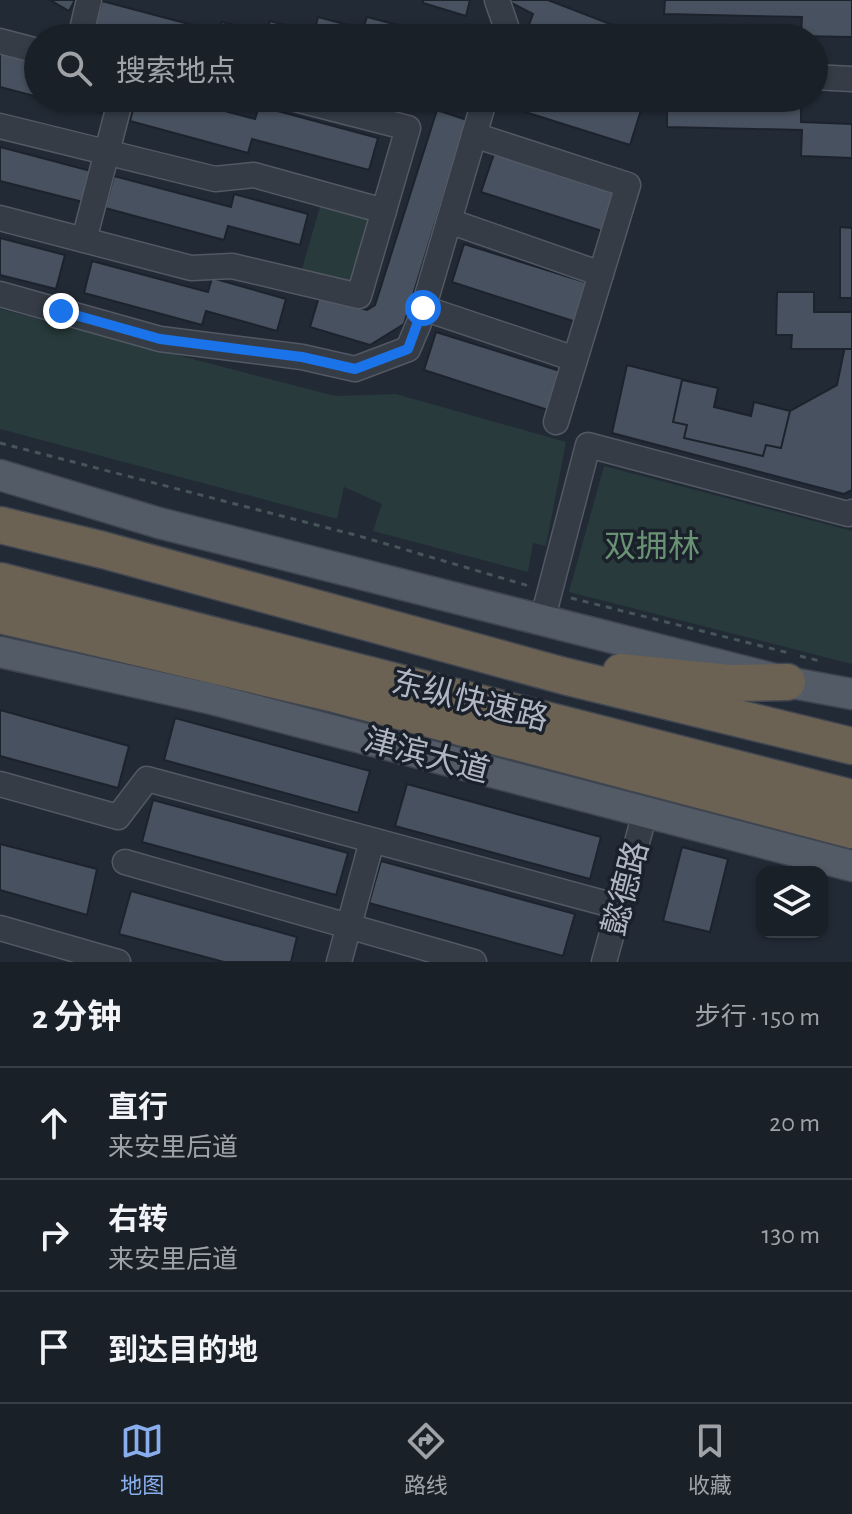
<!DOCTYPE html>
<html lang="zh">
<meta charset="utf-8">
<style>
:root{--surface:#1a2028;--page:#272d34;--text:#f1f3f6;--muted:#9fa3a8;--line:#383e45;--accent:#89aeee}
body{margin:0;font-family:"Alegreya Sans","Noto Sans SC",sans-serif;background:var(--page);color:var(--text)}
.controls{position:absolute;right:24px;bottom:24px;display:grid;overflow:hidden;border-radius:16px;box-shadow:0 2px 6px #0004}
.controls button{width:72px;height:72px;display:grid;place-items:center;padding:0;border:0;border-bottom:2px solid var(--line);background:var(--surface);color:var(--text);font:40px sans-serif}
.stop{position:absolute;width:24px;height:24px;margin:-18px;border:6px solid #1a73e8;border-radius:50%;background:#fff}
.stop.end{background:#1a73e8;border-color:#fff;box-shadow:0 2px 8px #0008}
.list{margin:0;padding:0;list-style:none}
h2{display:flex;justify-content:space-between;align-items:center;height:104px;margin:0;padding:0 32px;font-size:34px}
h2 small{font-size:26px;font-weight:400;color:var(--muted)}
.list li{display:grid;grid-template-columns:52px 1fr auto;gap:24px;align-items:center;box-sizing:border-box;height:112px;padding:0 32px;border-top:2px solid var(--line)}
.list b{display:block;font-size:30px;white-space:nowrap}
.list p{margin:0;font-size:26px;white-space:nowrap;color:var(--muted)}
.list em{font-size:26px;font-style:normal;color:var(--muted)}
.icon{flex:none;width:44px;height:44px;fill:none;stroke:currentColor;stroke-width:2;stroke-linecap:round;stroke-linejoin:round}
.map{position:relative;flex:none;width:852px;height:962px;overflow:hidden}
.search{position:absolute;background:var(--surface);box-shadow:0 2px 6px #0004;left:24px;right:24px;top:24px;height:88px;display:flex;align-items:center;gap:20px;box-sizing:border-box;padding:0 28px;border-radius:44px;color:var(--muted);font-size:30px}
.sheet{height:440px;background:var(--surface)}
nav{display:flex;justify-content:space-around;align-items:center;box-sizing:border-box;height:112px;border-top:2px solid var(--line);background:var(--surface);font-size:22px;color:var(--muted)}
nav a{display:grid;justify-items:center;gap:4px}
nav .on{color:var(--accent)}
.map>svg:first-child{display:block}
.green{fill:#283a3b}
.building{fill:#48515f;stroke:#1d232d;stroke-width:2}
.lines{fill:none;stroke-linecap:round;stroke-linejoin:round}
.minor-casing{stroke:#535964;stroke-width:27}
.major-casing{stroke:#3e4550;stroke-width:33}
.highway-casing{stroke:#404651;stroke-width:39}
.path{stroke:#455558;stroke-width:3;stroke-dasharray:6 6;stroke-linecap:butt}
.minor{stroke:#353c46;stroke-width:24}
.major{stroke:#535b66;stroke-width:30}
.highway{stroke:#6c6253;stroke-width:36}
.route{stroke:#1a73e8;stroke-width:10}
.labels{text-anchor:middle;stroke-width:7;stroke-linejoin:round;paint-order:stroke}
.park-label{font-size:32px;fill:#699173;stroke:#1b212b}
.street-label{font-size:32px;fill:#b0b6c3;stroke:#1b212b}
</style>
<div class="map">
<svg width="852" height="962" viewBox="0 0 852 962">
<rect width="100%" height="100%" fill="#222a35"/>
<g class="green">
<path d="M321 203 369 219 350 283 302 269Z"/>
<path d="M0 309 335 396 396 394 566 442 546 546 533 543 528 572 373 531 382 504 344 487 337 519 0 429Z"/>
<path d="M604 466 852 531V664L569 592Z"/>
</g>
<g class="building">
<path d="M50 0H75L69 11Z"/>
<path d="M423 0H470L466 16 423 3Z"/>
<path d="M506 0H548L636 34 635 38H524L533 14Z"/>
<path d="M665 0H852V37L801 36 802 17 664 14Z"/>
<path d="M102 1 219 32 222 22 266 34 270 21 314 33 318 17 363 29 367 17 447 38H119L93 31Z"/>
<path d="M0 52 38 62V97L0 87Z"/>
<path d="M43 98H106L102 113Z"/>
<path d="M136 98H176L255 119 259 106 378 138 369 170 252 139 248 153 130 121Z"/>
<path d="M509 98H615L642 107 630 145 506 106Z"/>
<path d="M667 98H801V122L852 124V158L801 156 802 130 667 127Z"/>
<path d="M437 110 467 120 404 324 370 345 310 327 319 297 367 310 375 305Z"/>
<path d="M0 147 91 171 83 202 0 181Z"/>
<path d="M494 154 618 194 605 232 481 192Z"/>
<path d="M114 176 231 207 234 194 308 214 300 245 228 226 224 240 105 208Z"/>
<path d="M840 227 852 228V490L844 494 612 433 627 365 718 388 714 407 751 416 754 402 790 411 837 385 852 312V298H840Z"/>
<path d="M0 238 65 255 56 289 0 275Z"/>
<path d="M464 244 588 283 576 322 452 282Z"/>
<path d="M92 261 208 292 212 278 286 299 277 331 206 311 202 325 84 293Z"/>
<path d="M777 292H814V312H852V298V349H791L792 335H776Z"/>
<path d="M436 332 560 371 548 410 424 370Z"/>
<path d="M682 380 718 388 714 407 751 416 754 402 790 411 781 448 766 445 763 456 684 438 687 425 673 422Z"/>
<path d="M0 710 129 746 118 788 0 756Z"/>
<path d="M175 718 370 771 358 813 164 760Z"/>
<path d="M407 784 601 837 590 879 395 826Z"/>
<path d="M153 800 348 853 336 895 142 842Z"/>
<path d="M0 844 97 869 87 915 0 890Z"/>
<path d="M682 847 728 859 710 932 663 921Z"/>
<path d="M381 861 575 914 563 956 369 903Z"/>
<path d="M131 891 297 937 291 962H224L119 934Z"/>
</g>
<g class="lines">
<g class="minor-casing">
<g id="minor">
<path d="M497 0 506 26 503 38"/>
<path d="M80 38 89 0"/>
<path d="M0 41 38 51"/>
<path d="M814 77 852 79"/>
<path d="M0 126 215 179 254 175 384 211"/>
<path d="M474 135 628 185 556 422"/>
<path d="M0 218 191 268 232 266 359 296 408 128 291 98"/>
<path d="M449 221 601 274"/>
<path d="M84 240 121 98"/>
<path d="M0 294 160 339 302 357 355 369 408 349 419 323 485 98"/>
<path d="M423 308 575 359"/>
<path d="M542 621 588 445 848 514 852 512"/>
<path d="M0 784 118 817 147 779 619 907"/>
<path d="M125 862 474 962"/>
<path d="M0 928 118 962"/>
<path d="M339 962 372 841"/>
<path d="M604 962 645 813"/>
</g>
</g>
<g class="major-casing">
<g id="major">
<path d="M0 475 159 523 787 682 852 694"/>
<path d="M0 652 212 699 852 866"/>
</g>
</g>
<g class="highway-casing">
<g id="highway">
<path d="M0 525 103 550 564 676 852 746"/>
<path d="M0 581 852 798"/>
<path d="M0 615 335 694 852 830"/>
<path d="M621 672 729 683 787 682"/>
</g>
</g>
<g class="path">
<path d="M0 443 359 536 529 586"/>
<path d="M571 598 789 653"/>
<path d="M800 656 820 661"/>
</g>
<use href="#minor" class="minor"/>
<use href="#major" class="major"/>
<use href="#highway" class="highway"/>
</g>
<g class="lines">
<path class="route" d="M61 311 160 339 302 357 355 369 408 349 423 308"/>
</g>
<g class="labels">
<g class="park-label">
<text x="652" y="557">双拥林</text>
</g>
<g class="street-label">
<text transform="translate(470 700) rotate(14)" y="11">东纵快速路</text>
<text transform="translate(427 755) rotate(15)" y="11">津滨大道</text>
<text transform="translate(625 888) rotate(-75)" y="11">懿德路</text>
</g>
</g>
</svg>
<div class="controls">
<button><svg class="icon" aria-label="layers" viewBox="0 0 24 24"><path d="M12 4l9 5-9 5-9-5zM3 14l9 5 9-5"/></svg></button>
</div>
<div class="stop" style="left:423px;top:308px"></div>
<div class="stop end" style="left:61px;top:311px"></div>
<div class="search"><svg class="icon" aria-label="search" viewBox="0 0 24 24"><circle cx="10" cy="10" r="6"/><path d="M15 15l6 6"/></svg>搜索地点</div>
</div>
<section class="sheet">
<h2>2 分钟<small>步行 · 150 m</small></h2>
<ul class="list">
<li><svg class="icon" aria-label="ahead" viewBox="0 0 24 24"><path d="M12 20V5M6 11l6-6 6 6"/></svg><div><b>直行</b><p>来安里后道</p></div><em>20 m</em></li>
<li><svg class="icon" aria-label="right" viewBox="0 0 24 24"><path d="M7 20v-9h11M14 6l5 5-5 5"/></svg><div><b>右转</b><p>来安里后道</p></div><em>130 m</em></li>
<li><svg class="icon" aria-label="arrive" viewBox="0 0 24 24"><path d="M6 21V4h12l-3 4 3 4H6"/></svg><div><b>到达目的地</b></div></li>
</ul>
</section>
<nav>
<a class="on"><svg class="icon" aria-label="map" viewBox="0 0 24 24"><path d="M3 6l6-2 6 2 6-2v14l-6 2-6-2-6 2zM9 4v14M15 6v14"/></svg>地图</a>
<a><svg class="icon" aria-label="directions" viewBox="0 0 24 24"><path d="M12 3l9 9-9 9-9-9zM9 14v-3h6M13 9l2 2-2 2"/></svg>路线</a>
<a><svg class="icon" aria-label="saved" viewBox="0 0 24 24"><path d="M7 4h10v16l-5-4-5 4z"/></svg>收藏</a>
</nav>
